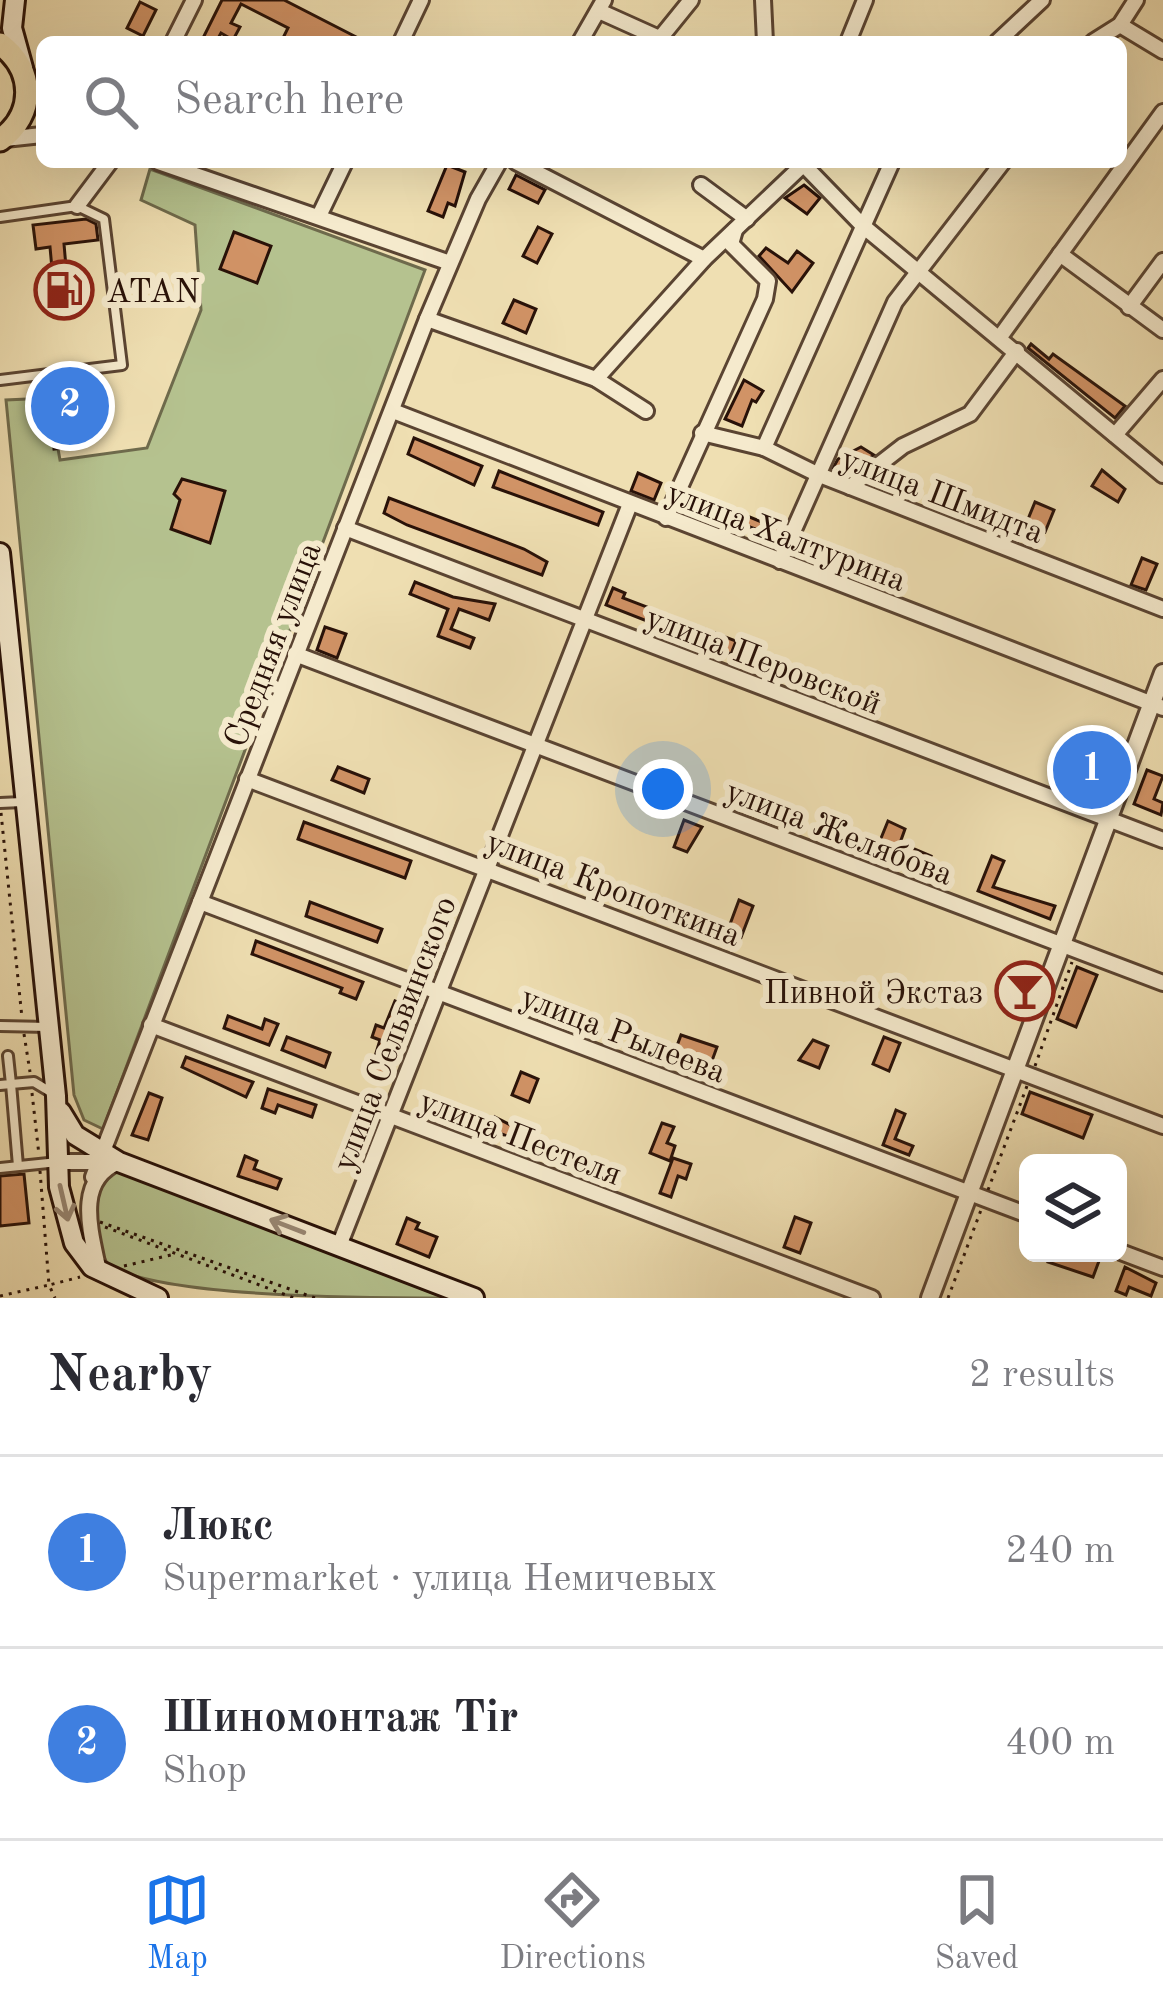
<!DOCTYPE html>
<meta charset="utf-8">
<style>
:root{--surface:#fff;--page:#f2f2f3;--text:#2b2b33;--muted:#7c7c81;--line:#e1e1e2;--accent:#1a73e8}
body{margin:0;font-family:"Old Standard TT",serif;background:var(--page);color:var(--text)}
.controls{position:absolute;right:36px;bottom:36px;display:grid;overflow:hidden;border-radius:18px;box-shadow:0 12px 48px #0002}
.controls button{width:108px;height:108px;display:grid;place-items:center;padding:0;border:0;border-bottom:3px solid var(--line);background:var(--surface);color:var(--text);font:60px sans-serif}
.you{position:absolute;left:663px;top:789px;width:42px;height:42px;margin:-30px;border:9px solid #fff;border-radius:50%;background:#1a73e8;box-shadow:0 0 0 18px #1a73e833}
.badge{display:grid;place-items:center;width:78px;height:78px;border-radius:50%;background:var(--accent);color:#fff;font-size:39px;font-weight:700}
.pin{position:absolute;translate:-50% -50%;border:6px solid #fff;box-shadow:0 3px 12px #0006}
.list{margin:0;padding:0;list-style:none}
h2{display:flex;justify-content:space-between;align-items:center;height:156px;margin:0;padding:0 48px;font-size:51px}
h2 small{font-size:39px;font-weight:400;color:var(--muted)}
.list li{display:grid;grid-template-columns:78px 1fr auto;gap:36px;align-items:center;box-sizing:border-box;height:192px;padding:0 48px;border-top:3px solid var(--line)}
.list b{display:block;font-size:45px;white-space:nowrap}
.list p{margin:0;font-size:39px;white-space:nowrap;color:var(--muted)}
.list em{font-size:39px;font-style:normal;color:var(--muted)}
.icon{flex:none;width:66px;height:66px;fill:none;stroke:currentColor;stroke-width:2;stroke-linecap:round;stroke-linejoin:round}
.map{position:relative;flex:none;width:1163px;height:1298px;overflow:hidden}
.search{position:absolute;background:var(--surface);box-shadow:0 12px 48px #0002;left:36px;right:36px;top:36px;height:132px;display:flex;align-items:center;gap:30px;box-sizing:border-box;padding:0 42px;border-radius:18px;color:var(--muted);font-size:45px}
.sheet{height:540px;background:var(--surface)}
nav{display:flex;justify-content:space-around;align-items:center;box-sizing:border-box;height:168px;border-top:3px solid var(--line);background:var(--surface);font-size:33px;color:var(--muted)}
nav a{display:grid;justify-items:center;gap:6px}
nav .on{color:var(--accent)}
.map>svg:first-child{display:block}
.green{fill:#b5c28f;stroke:#6e6a4c;stroke-width:3}
.building{fill:#d19366;stroke:#281108;stroke-width:3}
.lines{fill:none;stroke-linecap:round;stroke-linejoin:round}
.service-casing{stroke:#5a4432;stroke-width:14}
.minor-casing{stroke:#5a4432;stroke-width:20}
.tertiary-casing{stroke:#5a4432;stroke-width:22}
.secondary-casing{stroke:#281108;stroke-width:24}
.primary-casing{stroke:#281108;stroke-width:27}
.path{stroke:#281108;stroke-width:3;stroke-dasharray:3 6;stroke-linecap:butt}
.service{stroke:#f5eacd;stroke-width:8}
.minor{stroke:#f5eacd;stroke-width:14}
.tertiary{stroke:#f5eacd;stroke-width:16}
.secondary{stroke:#f5eacd;stroke-width:18}
.primary{stroke:#efdfb2;stroke-width:21}
.oneway{stroke:#998874}
.labels{text-anchor:middle;stroke-width:12;stroke-linejoin:round;paint-order:stroke}
.poi-label{font-size:33px;fill:#281108;stroke:#f5eacd;text-anchor:start}
.street-label{font-size:33px;fill:#281108;stroke:#f5eacd}
</style>
<div class="map">
<svg width="1163" height="1298" viewBox="0 0 1163 1298">
<rect width="100%" height="100%" fill="#efdfb2"/>
<filter id="stains"><feTurbulence type="fractalNoise" baseFrequency=".00167" numOctaves="4"/><feColorMatrix values="0 0 0 0 .2 0 0 0 0 .09 0 0 0 0 .02 0 0 0 .5 -.17"/></filter>
<radialGradient id="worn" r=".72"><stop offset=".6" stop-color="#630" stop-opacity="0"/><stop offset="1" stop-color="#630" stop-opacity=".3"/></radialGradient>
<g class="green">
<path d="M150 169 425 270 103 1129 84 1120 74 1095 6 400 49 398 60 460 147 448 201 310 195 225 141 200Z"/>
<path d="M116 1171 446 1298C370 1298 165 1298 110 1266 93 1250 98 1208 97 1186Z"/>
</g>
<g class="building">
<path d="M222 0H284L366 42H281L288 28 241 4 231 23 240 27 233 40 221 33 216 42H201Z"/>
<path d="M140 2 156 10 143 36 127 28Z"/>
<path d="M447 165 465 172 455 206 448 203 443 217 428 211Z"/>
<path d="M516 175 545 190 538 203 509 189Z"/>
<path d="M804 185 820 198 807 214 785 198Z"/>
<path d="M86 219 96 224 98 240 64 244 66 267 78 266 83 310 50 314 44 270 52 269 50 247 36 249 33 225Z"/>
<path d="M538 227 552 234 537 263 523 256Z"/>
<path d="M234 232 271 246 257 283 220 269Z"/>
<path d="M766 248 788 263 797 251 813 263 792 292 759 256Z"/>
<path d="M514 300 536 309 526 333 503 323Z"/>
<path d="M1031 344 1049 359 1053 354 1125 406 1115 418 1028 348Z"/>
<path d="M744 380 763 391 756 402 752 400 742 426 725 419Z"/>
<path d="M76 402 81 446 54 449 48 406Z"/>
<path d="M414 438 482 466 474 485 408 454Z"/>
<path d="M861 447 874 455 848 474 833 468 838 459Z"/>
<path d="M1102 470 1125 489 1118 502 1092 486Z"/>
<path d="M499 471 603 512 598 525 493 487Z"/>
<path d="M638 473 661 483 654 500 631 491Z"/>
<path d="M182 479 225 491 210 543 171 529 180 500 174 494Z"/>
<path d="M389 498 524 549 547 562 542 575 407 525 384 513Z"/>
<path d="M704 498 764 523 783 527 778 537 747 526 744 534 697 515Z"/>
<path d="M1035 502 1054 510 1045 532 1026 524Z"/>
<path d="M1142 558 1157 564 1146 590 1131 585Z"/>
<path d="M415 582 453 597 495 604 489 620 459 609 451 629 474 638 470 648 438 636 448 609 410 594Z"/>
<path d="M613 588 625 593 623 598 736 641 731 654 606 605Z"/>
<path d="M325 627 346 634 337 658 317 650Z"/>
<path d="M1088 761 1111 769 1102 793 1079 784Z"/>
<path d="M338 767 369 779 364 793 332 780Z"/>
<path d="M1147 770 1163 776 1154 799 1163 803 1161 815 1134 804Z"/>
<path d="M684 820 702 827 687 852 674 847Z"/>
<path d="M888 821 905 829 900 843 931 856 924 873 877 848Z"/>
<path d="M304 822 411 861 405 878 298 839Z"/>
<path d="M992 856 1004 861 993 887 1055 906 1050 919 978 891Z"/>
<path d="M739 900 753 906 740 940 726 935Z"/>
<path d="M310 902 382 929 377 942 306 916Z"/>
<path d="M256 941 363 982 356 999 340 993 342 988 252 954Z"/>
<path d="M1077 967 1097 975 1076 1027 1057 1019Z"/>
<path d="M395 1001 409 1006 381 1084 368 1079 380 1040 372 1037 376 1025 384 1028Z"/>
<path d="M228 1016 262 1029 265 1019 278 1024 269 1045 224 1028Z"/>
<path d="M681 1035 717 1047 709 1069 674 1054Z"/>
<path d="M287 1037 330 1053 325 1067 282 1050Z"/>
<path d="M884 1037 900 1043 889 1071 873 1064Z"/>
<path d="M813 1040 828 1046 819 1068 799 1060Z"/>
<path d="M186 1057 253 1082 246 1097 182 1067Z"/>
<path d="M521 1072 538 1079 529 1102 512 1095Z"/>
<path d="M268 1089 316 1105 312 1117 278 1105 275 1113 262 1108Z"/>
<path d="M1030 1092 1092 1115 1083 1138 1022 1114Z"/>
<path d="M149 1093 162 1098 148 1140 132 1135Z"/>
<path d="M896 1110 905 1114 895 1139 913 1146 909 1155 883 1145Z"/>
<path d="M495 1117 528 1134 522 1151 512 1147 515 1139 491 1130Z"/>
<path d="M662 1123 674 1127 667 1143 675 1146 670 1161 650 1153Z"/>
<path d="M245 1156 257 1161 254 1169 281 1179 277 1189 238 1176Z"/>
<path d="M673 1158 691 1164 686 1179 678 1176 671 1197 660 1193Z"/>
<path d="M24 1174 29 1223 0 1226V1176Z"/>
<path d="M795 1217 811 1223 800 1253 784 1247Z"/>
<path d="M407 1218 419 1223 416 1229 437 1237 429 1257 397 1244Z"/>
<path d="M1051 1253H1085L1099 1261 1093 1277 1048 1262Z"/>
<path d="M1125 1267 1156 1283 1151 1296 1129 1287 1126 1295 1116 1291Z"/>
</g>
<g class="lines">
<g class="service-casing">
<g id="service">
<path d="M0 217 77 206 104 219 122 365 0 380"/>
<path d="M0 803 22 802"/>
<path d="M0 1026 48 1027"/>
<path d="M0 1085 11 1084 8 1056"/>
<path d="M18 1166 11 1084 34 1082 49 1091"/>
<path d="M0 1168 58 1162"/>
</g>
</g>
<g class="minor-casing">
<g id="minor">
<path d="M763 0 765 42"/>
<path d="M599 11 659 38"/>
<path d="M1120 25 1163 51"/>
<path d="M173 42 194 0"/>
<path d="M401 42 421 0"/>
<path d="M580 42 604 0"/>
<path d="M657 42 691 0"/>
<path d="M848 42 865 0"/>
<path d="M997 42 1042 0"/>
<path d="M1093 42 1120 25 1136 0"/>
<path d="M5 139 42 135"/>
<path d="M158 162 450 263"/>
<path d="M516 162 704 259"/>
<path d="M801 162 863 226 1163 475"/>
<path d="M701 185 747 219"/>
<path d="M77 206 110 162"/>
<path d="M319 216 345 162"/>
<path d="M1060 254 1163 330"/>
<path d="M1129 307 1163 261"/>
<path d="M427 319 596 379 646 411"/>
<path d="M1000 337 1163 112"/>
<path d="M596 379 704 259 806 162"/>
<path d="M393 411 1163 708"/>
<path d="M702 433 764 448 817 474 1163 609"/>
<path d="M1115 435 1163 379"/>
<path d="M764 448 892 162"/>
<path d="M850 487 903 446 970 414 1017 351"/>
<path d="M666 518 765 299 768 281 731 244 735 230"/>
<path d="M345 528 1163 840"/>
<path d="M780 561 895 302 1003 162"/>
<path d="M295 654 1163 983"/>
<path d="M247 779 1163 1126"/>
<path d="M200 902 1028 1215"/>
<path d="M151 1025 872 1298"/>
<path d="M59 1162H102"/>
<path d="M93 1177 427 319 478 199 499 162"/>
<path d="M339 1246 630 504"/>
<path d="M1118 1251 1163 1268"/>
<path d="M99 1272C91 1232 74 1180 119 1162"/>
</g>
</g>
<g class="tertiary-casing">
<path id="tertiary" d="M930 1298 1163 673"/>
</g>
<g class="secondary-casing">
<g id="secondary">
<path d="M15 0 12 28 23 68"/>
<path d="M0 553 56 1096 59 1187 74 1243 92 1267 158 1298"/>
<path d="M61 1112 75 1135 119 1162 474 1298"/>
</g>
</g>
<g class="primary-casing">
<path id="primary" d="M0 44C35 70 36 114 0 140"/>
</g>
<g class="path">
<path d="M1 813 22 1018"/>
<path d="M24 1034 30 1072"/>
<path d="M1035 1066 1072 962"/>
<path d="M32 1093 39 1155"/>
<path d="M40 1171 49 1285 80 1277"/>
<path d="M988 1190 1027 1086"/>
<path d="M100 1222 315 1298"/>
<path d="M105 1227 294 1298"/>
<path d="M124 1266 175 1254"/>
<path d="M0 1296 49 1285 55 1298"/>
<path d="M948 1298 981 1210"/>
</g>
<use href="#service" class="service"/>
<use href="#minor" class="minor"/>
<use href="#tertiary" class="tertiary"/>
<use href="#secondary" class="secondary"/>
<use href="#primary" class="primary"/>
</g>
<defs><path id="oneway-shaft" d="M-6 0H5M1.5-3L5.5 0L1.5 3" fill="none" stroke-width="1.6" stroke-linecap="round" stroke-linejoin="round" transform="scale(3)"/></defs>
<g class="oneway">
<use href="#oneway-shaft" transform="translate(64 1203) rotate(77)"/>
<use href="#oneway-shaft" transform="translate(287 1226) rotate(-159)"/>
</g>
<defs>
<g id="fuel-ring" transform="scale(3)"><circle r="9.5" fill="#f5eacd" stroke="#8f2418" stroke-width="1.5"/><path d="M-5.5-6h7V0h2V4h1.3V-2.5L3-4.5l.8-.8L6-3V5H2.5V1h-1V6h-7ZM-4.2-4.7v3.2H.2V-4.7Z" fill="#8f2418"/></g>
<g id="bar-ring" transform="scale(3)"><circle r="9.5" fill="#f5eacd" stroke="#8f2418" stroke-width="1.5"/><path d="M-6-5H6L.8 .8V4.5H3.5V6h-7V4.5H-.8V.8Z" fill="#8f2418"/></g>
</defs>
<g fill-rule="evenodd">
<use href="#fuel-ring" x="64" y="290"/>
<use href="#bar-ring" x="1025" y="991"/>
</g>
<g class="labels">
<g class="poi-label">
<text x="106" y="302">ATAN</text>
<text x="983" y="1003" text-anchor="end">Пивной Экстаз</text>
</g>
<g class="street-label">
<text transform="translate(943 494) rotate(21)" y="12">улица Шмидта</text>
<text transform="translate(787 535) rotate(21)" y="12">улица Халтурина</text>
<text transform="translate(271 644) rotate(-69)" y="12">Средняя улица</text>
<text transform="translate(764 659) rotate(21)" y="12">улица Перовской</text>
<text transform="translate(840 831) rotate(21)" y="12">улица Желябова</text>
<text transform="translate(614 887) rotate(21)" y="12">улица Кропоткина</text>
<text transform="translate(393 1033) rotate(-69)" y="12">улица Сельвинского</text>
<text transform="translate(624 1033) rotate(21)" y="12">улица Рылеева</text>
<text transform="translate(521 1136) rotate(21)" y="12">улица Пестеля</text>
</g>
</g>
<rect width="100%" height="100%" filter="url(#stains)"/>
<rect width="100%" height="100%" fill="url(#worn)"/>
</svg>
<div class="controls">
<button><svg class="icon" aria-label="layers" viewBox="0 0 24 24"><path d="M12 4l9 5-9 5-9-5zM3 14l9 5 9-5"/></svg></button>
</div>
<div class="you"></div>
<div class="pin badge" style="left:1092px;top:770px;background:#3f7fe0">1</div>
<div class="pin badge" style="left:70px;top:406px;background:#3f7fe0">2</div>
<div class="search"><svg class="icon" aria-label="search" viewBox="0 0 24 24"><circle cx="10" cy="10" r="6"/><path d="M15 15l6 6"/></svg>Search here</div>
</div>
<section class="sheet">
<h2>Nearby<small>2 results</small></h2>
<ul class="list">
<li><span class="badge" style="background:#3f7fe0">1</span><div><b>Люкс</b><p>Supermarket · улица Немичевых</p></div><em>240 m</em></li>
<li><span class="badge" style="background:#3f7fe0">2</span><div><b>Шиномонтаж Tir</b><p>Shop</p></div><em>400 m</em></li>
</ul>
</section>
<nav>
<a class="on"><svg class="icon" aria-label="map" viewBox="0 0 24 24"><path d="M3 6l6-2 6 2 6-2v14l-6 2-6-2-6 2zM9 4v14M15 6v14"/></svg>Map</a>
<a><svg class="icon" aria-label="directions" viewBox="0 0 24 24"><path d="M12 3l9 9-9 9-9-9zM9 14v-3h6M13 9l2 2-2 2"/></svg>Directions</a>
<a><svg class="icon" aria-label="saved" viewBox="0 0 24 24"><path d="M7 4h10v16l-5-4-5 4z"/></svg>Saved</a>
</nav>
